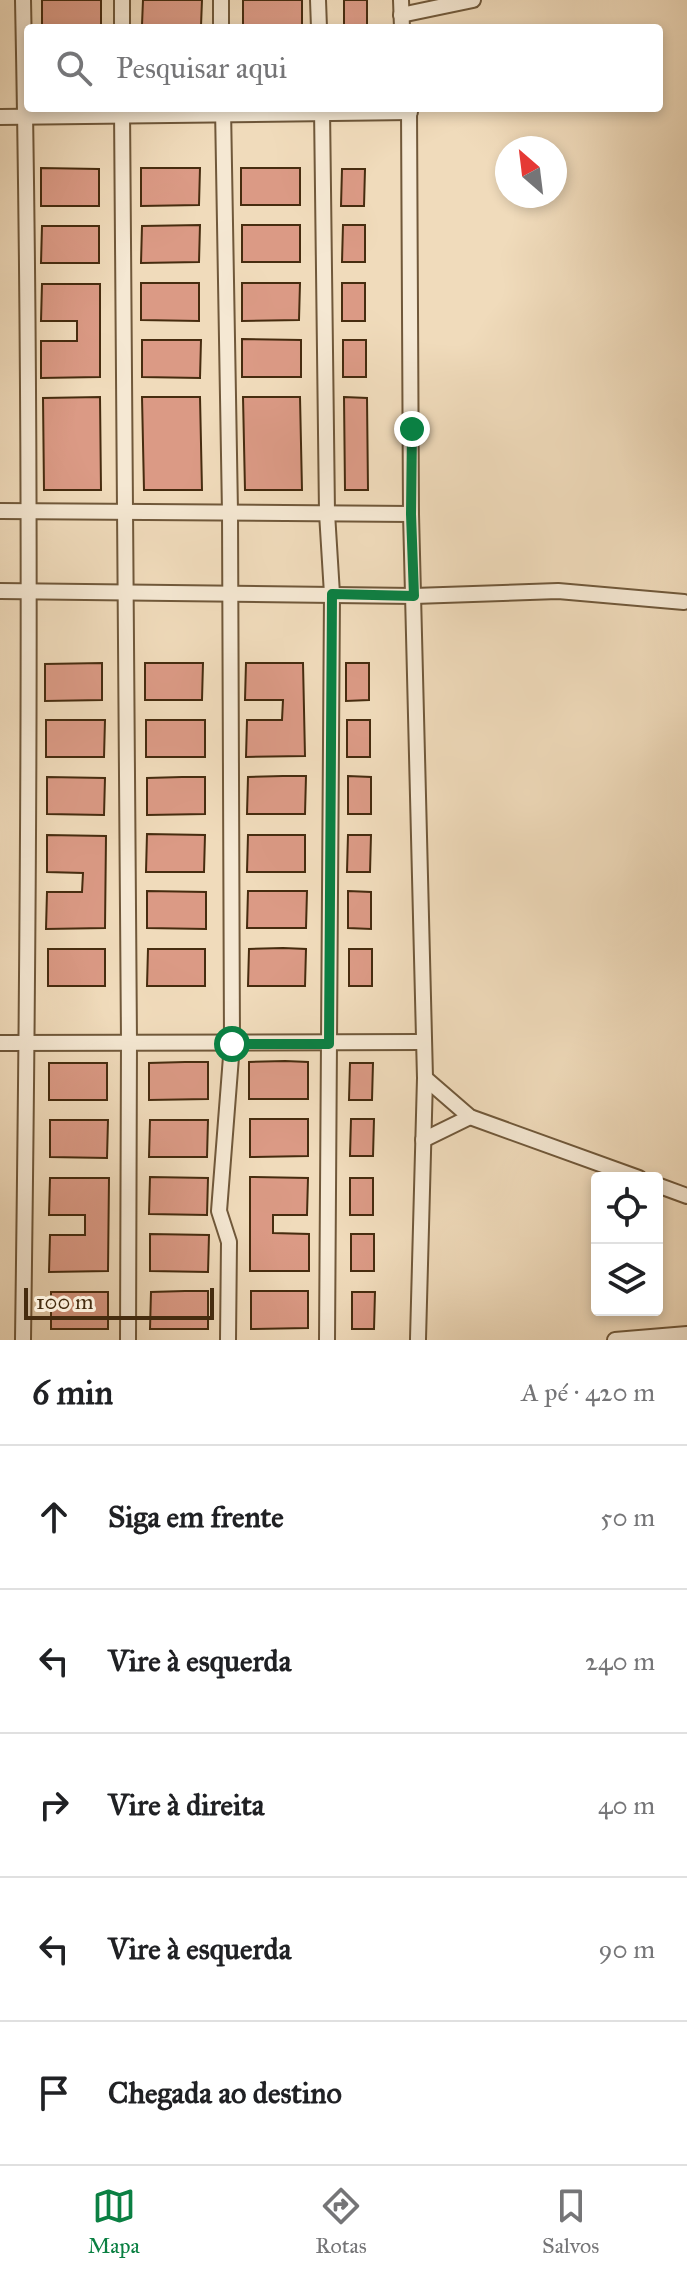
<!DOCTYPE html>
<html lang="pt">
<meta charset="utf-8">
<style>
:root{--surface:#fff;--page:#f6f6f6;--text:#202124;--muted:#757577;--line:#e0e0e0;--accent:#0b8043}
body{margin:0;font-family:"IM FELL Great Primer",serif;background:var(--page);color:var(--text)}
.controls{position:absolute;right:24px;bottom:24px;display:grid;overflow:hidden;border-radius:8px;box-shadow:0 4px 12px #0003}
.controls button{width:72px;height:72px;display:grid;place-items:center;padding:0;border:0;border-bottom:2px solid var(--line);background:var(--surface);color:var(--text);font:40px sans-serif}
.compass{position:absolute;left:495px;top:136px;width:72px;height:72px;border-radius:50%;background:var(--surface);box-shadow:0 4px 12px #0003;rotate:332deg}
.scale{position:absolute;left:24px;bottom:20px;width:190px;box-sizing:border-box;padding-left:8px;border:4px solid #462c0f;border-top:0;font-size:22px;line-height:28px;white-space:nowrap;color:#462c0f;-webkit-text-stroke:6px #f5e8d3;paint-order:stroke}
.stop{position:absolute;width:24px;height:24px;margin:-18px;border:6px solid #0b8043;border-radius:50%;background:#fff}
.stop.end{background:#0b8043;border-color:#fff;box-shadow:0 2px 8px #0008}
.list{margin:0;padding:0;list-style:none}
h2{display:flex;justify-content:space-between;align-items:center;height:104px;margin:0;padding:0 32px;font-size:34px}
h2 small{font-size:26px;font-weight:400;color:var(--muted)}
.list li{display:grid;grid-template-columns:52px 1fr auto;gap:24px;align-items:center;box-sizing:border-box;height:144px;padding:0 32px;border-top:2px solid var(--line)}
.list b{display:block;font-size:30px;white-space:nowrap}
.list em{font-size:26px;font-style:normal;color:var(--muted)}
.icon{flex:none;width:44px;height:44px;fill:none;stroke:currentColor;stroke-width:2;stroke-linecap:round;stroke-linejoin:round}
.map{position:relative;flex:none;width:687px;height:1340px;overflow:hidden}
.search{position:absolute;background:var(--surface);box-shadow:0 4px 12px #0003;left:24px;right:24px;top:24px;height:88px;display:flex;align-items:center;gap:20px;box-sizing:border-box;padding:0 28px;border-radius:8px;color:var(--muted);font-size:30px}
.sheet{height:824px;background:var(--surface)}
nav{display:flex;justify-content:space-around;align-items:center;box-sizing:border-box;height:112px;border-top:2px solid var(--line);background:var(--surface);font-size:22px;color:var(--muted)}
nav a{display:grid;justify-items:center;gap:4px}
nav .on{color:var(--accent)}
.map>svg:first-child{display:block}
.building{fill:#db9a85;stroke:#462c0f;stroke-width:2}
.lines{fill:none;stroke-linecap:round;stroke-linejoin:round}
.street-casing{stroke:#70583a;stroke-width:18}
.street{stroke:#f5e8d3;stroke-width:14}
.route{stroke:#0b8043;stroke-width:10}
</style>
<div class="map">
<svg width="687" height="1340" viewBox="0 0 687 1340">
<rect width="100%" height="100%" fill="#f0dbbb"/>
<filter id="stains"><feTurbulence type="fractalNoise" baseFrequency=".0025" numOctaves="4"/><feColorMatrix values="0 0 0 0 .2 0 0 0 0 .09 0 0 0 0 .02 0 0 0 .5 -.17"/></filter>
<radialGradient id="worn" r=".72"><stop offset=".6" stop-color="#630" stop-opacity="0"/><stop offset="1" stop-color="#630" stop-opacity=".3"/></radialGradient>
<g class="building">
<path d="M42 0H101V25L42 26Z"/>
<path d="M143 0H202L201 26 142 25Z"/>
<rect x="243" y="0" width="59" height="25"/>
<rect x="344" y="0" width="23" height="25"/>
<path d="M41 168 99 169V206H41Z"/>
<path d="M141 168H200L199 205 141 206Z"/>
<rect x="241" y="168" width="59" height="37"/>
<path d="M342 169H365L364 206H341Z"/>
<path d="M200 225 199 262 141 263 142 226Z"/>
<rect x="242" y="225" width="58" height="37"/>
<path d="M343 225H365V262H342Z"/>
<path d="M42 226H99V263H41Z"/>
<path d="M141 283H199V321L141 320Z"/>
<path d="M242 283H300L299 320 242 321Z"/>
<rect x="342" y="283" width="23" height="38"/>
<path d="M42 284H100V377L41 378V341H77V321H41Z"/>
<path d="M242 339 301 340V377H242Z"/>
<path d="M142 340H201L200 378 142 377Z"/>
<rect x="343" y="340" width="23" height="37"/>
<path d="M100 397 101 490H44L43 398Z"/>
<path d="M142 397H200L202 490H144Z"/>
<path d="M243 397H300L302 490H245Z"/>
<path d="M344 397 367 398 368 490H345Z"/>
<path d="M102 663V700L45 701V664Z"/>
<path d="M145 663H203L202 700H145Z"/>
<path d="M246 663H303L305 756 246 757 247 720H282L283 700H245Z"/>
<path d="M346 663H369V700L346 701Z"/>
<path d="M46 720H105L104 757H46Z"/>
<rect x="146" y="720" width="59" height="37"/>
<rect x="347" y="720" width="23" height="37"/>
<path d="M283 776H306L305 814H247L248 777Z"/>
<path d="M348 776 371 777V814H348Z"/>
<path d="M47 777 105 778 104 815 47 814Z"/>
<path d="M182 777H205V814L147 815V778Z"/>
<path d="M147 834 205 835 204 872H146Z"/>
<path d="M47 835 106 836 105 928 46 929 47 892H82L83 873 47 872Z"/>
<path d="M248 835H305V872H247Z"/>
<path d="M348 835H371L370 872H347Z"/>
<path d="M147 891 206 892V929L147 928Z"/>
<path d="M248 891H307L306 928H247Z"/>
<path d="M348 891 371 892V929L348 928Z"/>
<path d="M283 948 306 949 305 986H248L249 949Z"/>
<rect x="48" y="949" width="57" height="37"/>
<path d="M148 949H205V986H147Z"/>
<rect x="349" y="949" width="23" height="37"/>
<path d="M285 1061 308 1062V1099H249V1062Z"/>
<path d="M185 1062H208V1099L149 1100V1063Z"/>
<rect x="49" y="1063" width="58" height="37"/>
<path d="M350 1063H373L372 1100H349Z"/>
<path d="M250 1119H308V1156L250 1157Z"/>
<path d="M351 1119H374L373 1156H350Z"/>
<path d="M50 1120H108L107 1158 50 1157Z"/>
<path d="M150 1120H208L207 1157H149Z"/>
<path d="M150 1177 208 1178 207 1215 149 1214Z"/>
<path d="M250 1177 308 1178 307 1215H273V1233L309 1234V1271H250Z"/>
<path d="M50 1178H109L108 1271 49 1272 50 1235H85V1215H49Z"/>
<rect x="350" y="1178" width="23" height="37"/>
<path d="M150 1234 209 1235 208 1272 150 1271Z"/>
<rect x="351" y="1234" width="23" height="37"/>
<path d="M185 1291H208V1329H150L151 1292Z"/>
<path d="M251 1291H308V1328L251 1329Z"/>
<rect x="51" y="1292" width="57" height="37"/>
<path d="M352 1292H375L374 1329H352Z"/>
</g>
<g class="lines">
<g class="street-casing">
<g id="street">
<path d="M23 0C32 446 29 894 23 1340"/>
<path d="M221 0V28"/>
<path d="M318 0 319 28"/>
<path d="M401 0 402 28"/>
<path d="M401 15 473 0"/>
<path d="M122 28V0"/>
<path d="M122 108 129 1042 128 1340"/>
<path d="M223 108 230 512 232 1044 219 1211 229 1242 228 1340"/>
<path d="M322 108 327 513 332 594 327 1340"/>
<path d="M409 108 411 514 425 1078 418 1339"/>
<path d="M0 117 410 112"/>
<path d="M0 511 411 514"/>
<path d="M0 591 414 596 558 591 684 602"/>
<path d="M0 1043 422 1042"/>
<path d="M425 1078 470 1117 639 1178"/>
<path d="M423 1140 470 1117"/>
<path d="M657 1185 687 1196"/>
<path d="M615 1340 687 1334"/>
</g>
</g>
<use href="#street" class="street"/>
</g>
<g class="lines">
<path class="route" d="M232 1044H329L332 594 414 596 411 514 412 429"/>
</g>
<rect width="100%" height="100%" filter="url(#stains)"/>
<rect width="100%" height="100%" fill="url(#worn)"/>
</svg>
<div class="controls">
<button><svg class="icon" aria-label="locate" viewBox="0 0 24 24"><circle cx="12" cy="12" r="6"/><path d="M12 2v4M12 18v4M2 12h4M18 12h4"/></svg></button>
<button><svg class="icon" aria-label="layers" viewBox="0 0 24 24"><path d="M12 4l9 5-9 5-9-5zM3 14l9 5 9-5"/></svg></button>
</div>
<svg class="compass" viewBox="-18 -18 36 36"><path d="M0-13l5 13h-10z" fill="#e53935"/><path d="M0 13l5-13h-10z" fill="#757577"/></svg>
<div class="scale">100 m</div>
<div class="stop" style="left:232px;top:1044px"></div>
<div class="stop end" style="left:412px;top:429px"></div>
<div class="search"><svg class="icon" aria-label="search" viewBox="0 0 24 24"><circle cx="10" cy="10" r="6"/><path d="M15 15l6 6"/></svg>Pesquisar aqui</div>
</div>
<section class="sheet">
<h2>6 min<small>A pé · 420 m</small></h2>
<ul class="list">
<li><svg class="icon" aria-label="ahead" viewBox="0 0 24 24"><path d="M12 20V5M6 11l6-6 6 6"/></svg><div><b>Siga em frente</b></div><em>50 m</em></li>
<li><svg class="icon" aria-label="left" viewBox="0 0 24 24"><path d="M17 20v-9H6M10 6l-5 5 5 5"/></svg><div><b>Vire à esquerda</b></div><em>240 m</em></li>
<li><svg class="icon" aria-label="right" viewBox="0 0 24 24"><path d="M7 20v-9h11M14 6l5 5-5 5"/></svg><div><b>Vire à direita</b></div><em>40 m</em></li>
<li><svg class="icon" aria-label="left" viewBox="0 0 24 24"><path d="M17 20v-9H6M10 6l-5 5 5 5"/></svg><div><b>Vire à esquerda</b></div><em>90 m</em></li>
<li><svg class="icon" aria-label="arrive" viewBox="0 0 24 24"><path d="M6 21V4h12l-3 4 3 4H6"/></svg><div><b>Chegada ao destino</b></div></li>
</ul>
</section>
<nav>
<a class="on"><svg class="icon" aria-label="map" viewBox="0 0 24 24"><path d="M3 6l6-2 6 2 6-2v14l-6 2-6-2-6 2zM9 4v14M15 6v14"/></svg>Mapa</a>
<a><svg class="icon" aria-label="directions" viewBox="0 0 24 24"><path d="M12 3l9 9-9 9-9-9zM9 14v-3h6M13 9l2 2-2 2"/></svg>Rotas</a>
<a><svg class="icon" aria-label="saved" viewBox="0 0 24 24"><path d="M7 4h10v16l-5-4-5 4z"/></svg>Salvos</a>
</nav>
